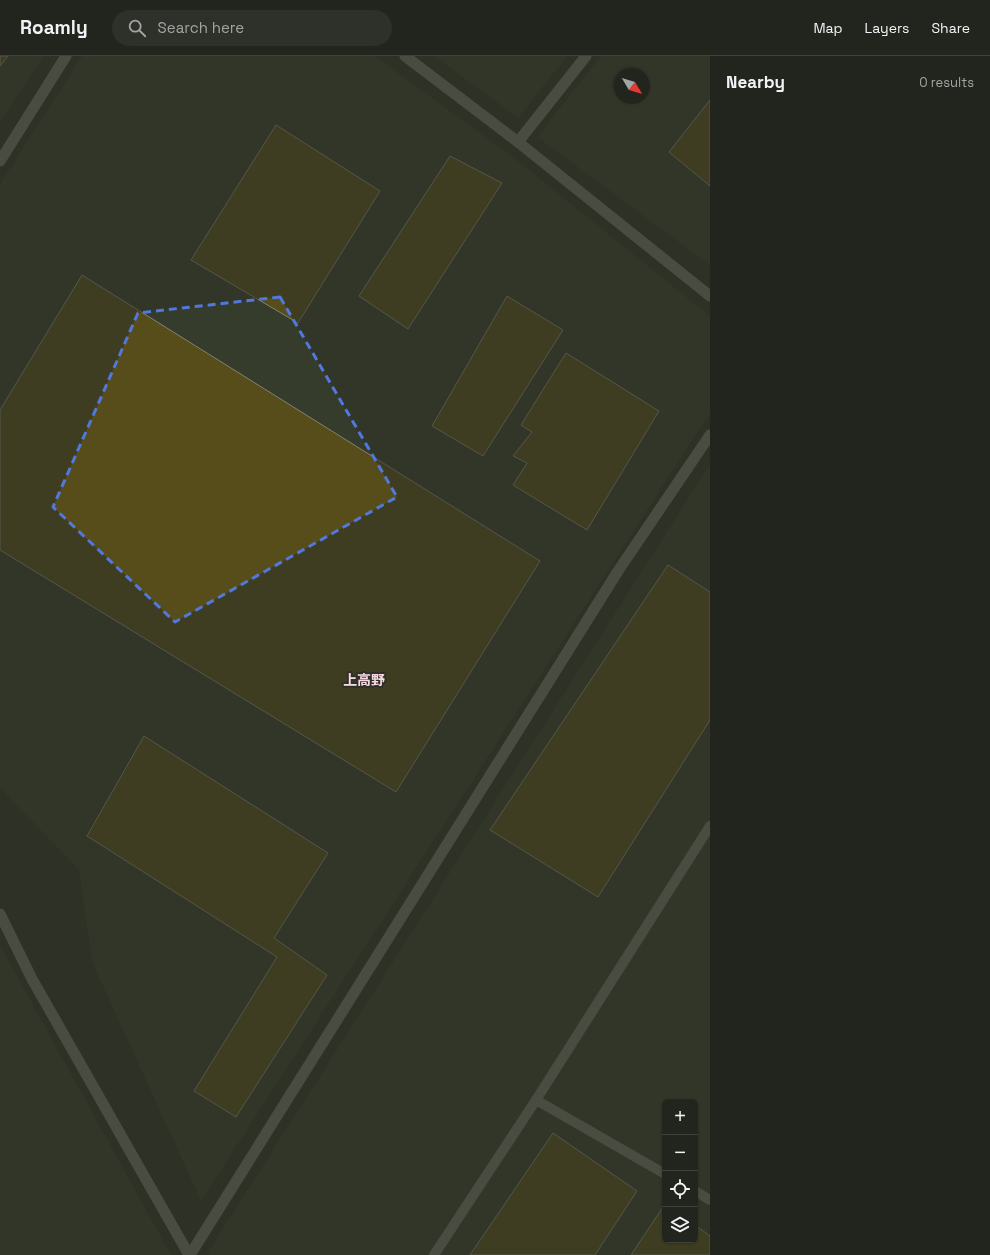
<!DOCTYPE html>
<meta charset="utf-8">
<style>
:root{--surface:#22251d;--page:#2e312a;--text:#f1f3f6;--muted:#a2a5a4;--line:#3f423b}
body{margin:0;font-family:"Space Grotesk","Noto Sans JP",sans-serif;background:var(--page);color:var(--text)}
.controls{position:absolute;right:12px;bottom:12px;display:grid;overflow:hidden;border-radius:6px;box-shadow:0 1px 3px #0004}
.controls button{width:36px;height:36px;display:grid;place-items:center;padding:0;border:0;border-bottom:1px solid var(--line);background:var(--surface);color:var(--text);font:20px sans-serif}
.compass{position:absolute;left:614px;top:12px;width:36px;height:36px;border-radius:50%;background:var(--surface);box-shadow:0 1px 3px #0004;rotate:128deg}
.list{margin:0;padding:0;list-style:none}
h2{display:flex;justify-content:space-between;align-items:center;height:52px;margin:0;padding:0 16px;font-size:17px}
h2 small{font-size:13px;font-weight:400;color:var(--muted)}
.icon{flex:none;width:22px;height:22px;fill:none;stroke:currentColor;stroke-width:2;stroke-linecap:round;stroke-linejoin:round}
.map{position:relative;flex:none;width:710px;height:1199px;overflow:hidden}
header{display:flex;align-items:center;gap:24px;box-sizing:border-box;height:56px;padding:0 20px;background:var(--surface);border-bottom:1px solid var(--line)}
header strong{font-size:19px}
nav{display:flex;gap:22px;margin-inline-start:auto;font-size:14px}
.search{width:280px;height:36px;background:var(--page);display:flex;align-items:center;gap:10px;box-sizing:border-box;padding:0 14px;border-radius:22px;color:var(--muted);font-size:15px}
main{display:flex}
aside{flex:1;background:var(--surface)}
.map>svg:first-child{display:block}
.built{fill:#353c2b;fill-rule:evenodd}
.building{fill:#564d1b;stroke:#848275}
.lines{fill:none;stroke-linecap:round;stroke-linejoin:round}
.service{stroke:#6a6f63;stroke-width:10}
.minor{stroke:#6a6f63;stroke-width:11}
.tertiary{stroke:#6a6f63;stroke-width:11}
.marked{fill:none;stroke:#5277dd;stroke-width:3;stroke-dasharray:8 5;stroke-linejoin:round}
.labels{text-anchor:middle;stroke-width:4;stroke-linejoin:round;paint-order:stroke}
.quarter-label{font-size:14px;font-weight:bold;fill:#fad9e5;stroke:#2d3127}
</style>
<header>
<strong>Roamly</strong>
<div class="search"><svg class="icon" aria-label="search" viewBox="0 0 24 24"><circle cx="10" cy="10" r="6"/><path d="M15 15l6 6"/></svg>Search here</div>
<nav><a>Map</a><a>Layers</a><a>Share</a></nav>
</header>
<main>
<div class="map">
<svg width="710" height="1199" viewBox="0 0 710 1199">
<rect width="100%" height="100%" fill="#2d3127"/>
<g class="built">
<path d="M0 0H44L0 66Z"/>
<path d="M82 0H375L513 101 710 260V357L201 1145 92 906 79 814 0 732V128Z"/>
<path d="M434 0H567L518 62Z"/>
<path d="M601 0H710V209L537 81ZM620 18H644V42H620Z"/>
<path d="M710 408V1199H209L208 1196ZM665 1046H695V1184H665Z"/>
<path d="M0 889 171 1199H0Z"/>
</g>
<g class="building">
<path d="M0 0H8L0 10Z"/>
<path d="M710 44V130L669 96Z"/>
<path d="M276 69 380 135 298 267 191 204Z"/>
<path d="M450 100 502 127 408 273 359 240Z"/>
<path d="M82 219 540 505 396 736 0 494V354Z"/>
<path d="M507 240 563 274 483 400 432 370Z"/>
<path d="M566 297 659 355 587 474 513 429 527 407 513 400 532 376 521 369Z"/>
<path d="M668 509 710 536V664L598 841 490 774Z"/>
<path d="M144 680 328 797 274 882 327 919 236 1061 194 1035 277 901 87 780Z"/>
<path d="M553 1077 637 1135 595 1199H470Z"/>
<path d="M665 1148V1184H695V1169L710 1180V1199H631Z"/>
</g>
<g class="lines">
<g class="service">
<path d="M536 1044 665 1118"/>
<path d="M695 1135 710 1144"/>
<path d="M434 1199 536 1044 710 770"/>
</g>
<g class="minor">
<path d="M0 858 32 923 189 1199"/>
<path d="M190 1199 618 515 710 379"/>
</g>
<g class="tertiary">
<path d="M405 0 518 86 710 240"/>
<path d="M518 86 586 0"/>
<path d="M0 105 66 0"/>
</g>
</g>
<path d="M0 0H710V1199H0ZM280 241 397 441 175 566 53 451 138 257Z" fill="#2d3127" fill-opacity=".55" fill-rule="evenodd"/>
<path class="marked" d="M280 241 397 441 175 566 53 451 138 257Z"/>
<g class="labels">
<g class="quarter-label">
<text x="364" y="629">上高野</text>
</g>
</g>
</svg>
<div class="controls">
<button>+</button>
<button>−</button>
<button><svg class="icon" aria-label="locate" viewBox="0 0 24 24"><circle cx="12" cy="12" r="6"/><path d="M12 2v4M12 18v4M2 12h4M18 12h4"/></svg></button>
<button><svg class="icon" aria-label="layers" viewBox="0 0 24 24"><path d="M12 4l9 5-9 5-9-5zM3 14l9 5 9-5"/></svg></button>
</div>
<svg class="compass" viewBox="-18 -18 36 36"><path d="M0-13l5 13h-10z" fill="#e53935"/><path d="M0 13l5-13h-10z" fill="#a2a5a4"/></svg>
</div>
<aside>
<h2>Nearby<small>0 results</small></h2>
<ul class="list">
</ul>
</aside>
</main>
